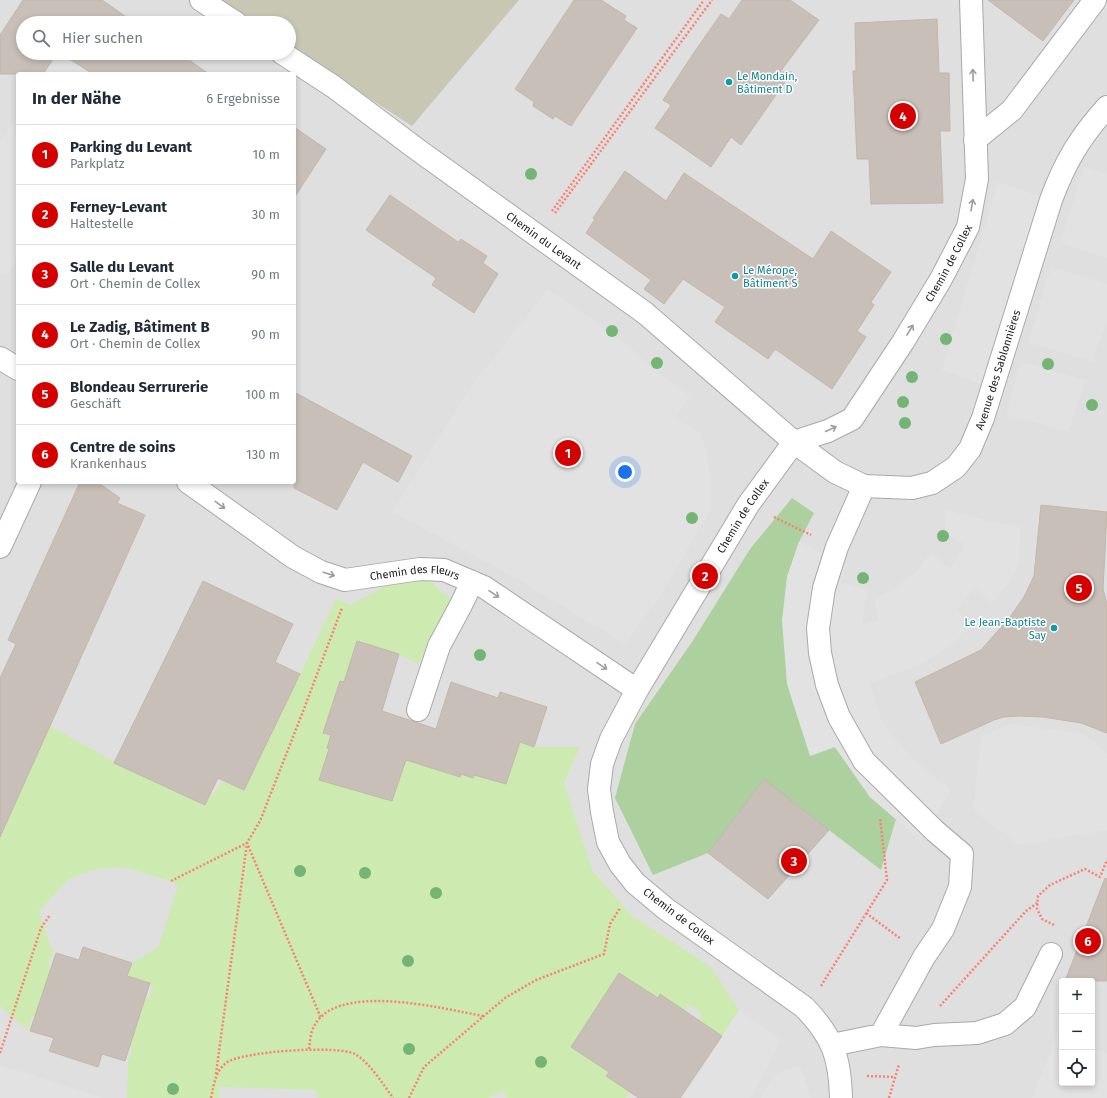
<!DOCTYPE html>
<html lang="de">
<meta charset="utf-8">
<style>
:root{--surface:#fff;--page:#f2f2f3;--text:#1f2937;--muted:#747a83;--line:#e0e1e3;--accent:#d40000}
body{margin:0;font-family:"Fira Sans",sans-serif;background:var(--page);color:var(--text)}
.controls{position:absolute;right:12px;bottom:12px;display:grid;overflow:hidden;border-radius:4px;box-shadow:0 2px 6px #0003}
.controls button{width:36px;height:36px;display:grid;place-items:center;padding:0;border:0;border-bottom:1px solid var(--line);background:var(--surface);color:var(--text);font:20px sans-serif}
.you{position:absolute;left:625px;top:472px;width:14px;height:14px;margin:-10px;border:3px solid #fff;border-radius:50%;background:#1a73e8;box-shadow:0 0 0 6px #1a73e833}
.badge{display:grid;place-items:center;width:26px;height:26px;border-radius:50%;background:var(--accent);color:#fff;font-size:13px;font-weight:700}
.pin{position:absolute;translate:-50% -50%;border:2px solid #fff;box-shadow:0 1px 4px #0006}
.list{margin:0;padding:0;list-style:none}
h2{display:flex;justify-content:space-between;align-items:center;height:52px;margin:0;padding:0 16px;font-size:17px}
h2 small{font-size:13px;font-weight:400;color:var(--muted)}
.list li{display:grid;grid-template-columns:26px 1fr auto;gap:12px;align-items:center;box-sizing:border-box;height:60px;padding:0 16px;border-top:1px solid var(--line)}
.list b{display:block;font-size:15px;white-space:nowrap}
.list p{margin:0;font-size:13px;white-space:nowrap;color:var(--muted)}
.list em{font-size:13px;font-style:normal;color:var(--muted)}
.icon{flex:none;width:22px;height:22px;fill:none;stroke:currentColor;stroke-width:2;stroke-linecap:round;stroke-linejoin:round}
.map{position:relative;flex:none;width:1107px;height:1098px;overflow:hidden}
.search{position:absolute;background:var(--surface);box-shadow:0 2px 6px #0003;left:16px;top:16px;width:280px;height:44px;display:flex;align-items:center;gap:10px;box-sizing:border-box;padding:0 14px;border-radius:22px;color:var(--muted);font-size:15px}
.panel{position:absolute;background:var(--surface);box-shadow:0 2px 6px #0003;left:16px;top:72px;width:280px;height:412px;border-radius:4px}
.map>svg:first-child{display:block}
.residential{fill:#e0dfdf;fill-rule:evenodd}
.construction{fill:#c7c7b4}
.grass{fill:#cdebb0}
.forest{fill:#add19e}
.parking{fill:#e2e2e2}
.building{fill:#c7bfb8;stroke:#c4b6ab}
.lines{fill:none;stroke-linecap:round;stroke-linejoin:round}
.minor-casing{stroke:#a9a9a9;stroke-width:24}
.path{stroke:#fa8072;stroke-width:2.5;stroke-dasharray:2 2;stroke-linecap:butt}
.minor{stroke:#fff;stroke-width:22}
.tree{fill:#74b475}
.oneway{stroke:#9c9c9c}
.culture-dot{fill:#0f9aa8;stroke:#fff;stroke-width:1.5}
.labels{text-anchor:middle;stroke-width:3;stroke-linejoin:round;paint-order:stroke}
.culture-label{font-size:11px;fill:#0d838f;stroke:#fff;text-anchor:start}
.street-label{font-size:11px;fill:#222;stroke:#fff}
</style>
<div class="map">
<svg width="1107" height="1098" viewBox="0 0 1107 1098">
<rect width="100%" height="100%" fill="#f2efe9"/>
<path class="residential" d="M0 0H1107V1098H0ZM23 23H289V53H23ZM18 74H294V482H18ZM1062 981H1092V1083H1062Z"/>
<path class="construction" d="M220 0H519L412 126 289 46V23H255Z"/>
<path class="grass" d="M427 579 455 602 418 664 399 654 357 641 344 682H340L323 732 331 735 327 748 329 749 320 780 348 789 350 785 361 791 392 801 402 771V758L460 777 461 774 473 778 475 775 505 784 516 755 515 741 534 747H580L564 783 592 870 631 915 711 967 739 1010 722 1036 698 1020 702 1014 688 1004 684 1011 660 994 657 998 619 974 571 1047 609 1072 606 1076 630 1092 626 1098H507L503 1091 488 1098H317L316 1090 219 1087V1098H127L128 1062 133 1048 129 1047 145 998 149 999 153 985 127 976 132 963 159 946 178 885 171 881 123 867 97 869 69 879 39 911 53 952 48 968 51 969 35 1016H32L28 1030 0 1006V838L17 799 12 797 50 726 129 770 204 805 223 781 244 790 336 599 351 605 392 582Z"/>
<path class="forest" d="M792 498 814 513 799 542 787 577 835 747 870 797 896 819 881 870 764 780 708 853 653 875 615 798 635 724 692 642 750 549Z"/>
<g class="parking">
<path d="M59 53H78L109 74H45Z"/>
<path d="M18 115V258L7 276 0 272V142Z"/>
<path d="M1084 167 1107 174V258L1060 243Z"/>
<path d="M998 182 1051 200 992 388 942 370Z"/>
<path d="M1051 267 1107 284V319L1093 362 1028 342Z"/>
<path d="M548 289 627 344 644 361 690 396 676 417 702 435 710 471V511L659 598 625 644 509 574 392 512 470 388Z"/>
<path d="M1021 362 1086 380 1068 431 1006 415Z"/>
<path d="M946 510 1000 524 1020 527 1019 562 1010 582 991 603 975 587 957 610 973 626 949 647 919 665 870 683 882 722 911 758 951 790 920 840 870 797 835 747 810 756 787 684 782 620 787 577 799 542 846 565 841 583 867 590 862 625 879 620 873 598 891 590 916 573 930 552 950 569 965 545 945 533Z"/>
<path d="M1011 724 1084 734 1107 754V830L1019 845 973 810 981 737Z"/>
<path d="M739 1010 781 1040 751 1098H683Z"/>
<path d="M1057 1034 1062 1036V1083H1092V1048L1107 1053V1098H1032Z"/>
<path d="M0 1065 102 1098H0Z"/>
<path d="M800 1065 811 1098H761L773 1075Z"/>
</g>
<g class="building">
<path d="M23 0H102L135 23H23V53H57L43 74H0V35Z"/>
<path d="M574 0H601L626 16 624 20 637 28 571 126 555 116 553 119 533 106 534 102 515 89Z"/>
<path d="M742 0H790L819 20 780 72H792L741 145 731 137 711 167 655 128 671 105 663 100 693 54 721 14 729 19Z"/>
<path d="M988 0H1074L1043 41Z"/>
<path d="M937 19 939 73H949L950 131H940L943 203 871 204 869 159H857L853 71H856L855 23Z"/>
<path d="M60 53H179L209 74H93Z"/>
<path d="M294 127 326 149 294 198Z"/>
<path d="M625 171 666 201 684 173 813 259 831 231 891 272 871 302 874 305 857 331 866 337 832 389 775 349 768 359 715 322 725 307 683 279 664 304 644 289 651 280 586 233 595 219 593 218Z"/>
<path d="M390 195 458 242 461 239 487 256 483 263 498 274 474 313 432 285 436 278 366 230Z"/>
<path d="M294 392 412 456 398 482 363 462 337 510 294 488Z"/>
<path d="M80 482H97L120 498 117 503 145 515 0 837V678L16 644 8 640Z"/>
<path d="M1041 505 1107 512 1103 589 1107 604V733L1081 723 1043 717 1019 716 1004 717 994 720 941 744 915 682 981 650 1010 617 1024 597 1034 576Z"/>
<path d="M203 581 293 624 275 662 300 674 244 790 218 778 205 805 114 763Z"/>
<path d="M357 641 399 654 382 711 436 729 451 682 498 698 500 692 547 707 534 747 520 742 506 784 474 775 473 778 461 774 460 777 406 760 392 801 319 780 329 749 327 748 331 735 323 733 340 681 344 682Z"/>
<path d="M764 779 829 830 768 899 708 853Z"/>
<path d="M1105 878 1107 879V981H1065Z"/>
<path d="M83 947 132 963 127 976 150 983 125 1061 102 1054 98 1067 49 1051 54 1038 30 1031 56 953 79 960Z"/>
<path d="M619 973 658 998 660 994 722 1036 680 1098H639L606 1076 609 1072 571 1047Z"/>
</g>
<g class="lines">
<g class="minor-casing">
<g id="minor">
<path d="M201 0 236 23"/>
<path id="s1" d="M282 53 334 87 418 150 645 313 794 442 835 472 864 486 912 488 932 483 956 467 970 449 983 418 1051 200C1065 162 1080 137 1107 107"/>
<path d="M975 140 1012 110 1095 0"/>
<path d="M0 358 18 369"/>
<path id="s2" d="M188 482 293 557 321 572 345 580 420 569 444 570 484 587 637 690"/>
<path d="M0 547 30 482"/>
<path d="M418 710 439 646 461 605 472 582"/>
<path d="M881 1035 916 1038 934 1035 977 1033 1005 1024 1025 1007 1051 954"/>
<path d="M832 1045 881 1035 924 957 943 929 960 887 962 854 935 831 864 761 839 717 827 685 820 653 818 628 824 588 837 547 864 486"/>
<path id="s3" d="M841 1098C840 1057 833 1037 804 1007L666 909 635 883 620 864 608 842 602 812 599 789 602 764 611 739 637 690 748 505 794 442 828 431 852 419 903 342 941 279 968 227 977 179 971 0"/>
</g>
</g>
<g class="path">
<path d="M552 211 704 0"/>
<path d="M555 213 712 0"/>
<path d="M774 517 811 535"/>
<path d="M171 881 247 843 321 1018"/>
<path d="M866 913 901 939"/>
<path d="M1054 925 1042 919 1037 909 1038 896 1050 885 1085 869 1100 877 1107 860"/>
<path d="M821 986 887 880 880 818"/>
<path d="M940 1006 1026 911 1037 903"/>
<path d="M309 1049C310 1043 310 1037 312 1031 330 979 444 1009 483 1016"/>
<path d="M0 1053 41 928 50 915"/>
<path d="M216 1074 247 843 260 821 302 714 342 608"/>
<path d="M867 1076 895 1077"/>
<path d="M211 1098C214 1084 215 1072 226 1063 241 1051 339 1045 355 1054 369 1062 384 1085 393 1098"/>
<path d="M409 1098 424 1067 505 998 536 980 604 954 610 924 620 908"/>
<path d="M889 1098 899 1064"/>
</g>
<use href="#minor" class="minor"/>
</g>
<g class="tree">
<circle cx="531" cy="174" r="6"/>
<circle cx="612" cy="331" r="6"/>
<circle cx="946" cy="339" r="6"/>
<circle cx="657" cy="363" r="6"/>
<circle cx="1048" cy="364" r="6"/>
<circle cx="912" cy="377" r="6"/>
<circle cx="903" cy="402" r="6"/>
<circle cx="1092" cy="405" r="6"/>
<circle cx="905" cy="423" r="6"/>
<circle cx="692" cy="518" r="6"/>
<circle cx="943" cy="536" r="6"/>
<circle cx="863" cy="578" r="6"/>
<circle cx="480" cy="655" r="6"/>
<circle cx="300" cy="871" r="6"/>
<circle cx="365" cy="873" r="6"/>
<circle cx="436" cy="893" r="6"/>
<circle cx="408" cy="961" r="6"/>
<circle cx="409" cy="1049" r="6"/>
<circle cx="541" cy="1062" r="6"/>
<circle cx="173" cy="1089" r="6"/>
</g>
<defs><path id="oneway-shaft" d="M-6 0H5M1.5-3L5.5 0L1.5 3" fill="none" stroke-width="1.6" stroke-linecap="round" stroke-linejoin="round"/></defs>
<g class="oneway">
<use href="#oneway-shaft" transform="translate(973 75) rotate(-92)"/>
<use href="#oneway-shaft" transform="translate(972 205) rotate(-80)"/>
<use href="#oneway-shaft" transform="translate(910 330) rotate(-59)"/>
<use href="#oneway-shaft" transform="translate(831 429) rotate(-25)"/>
<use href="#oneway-shaft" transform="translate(220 505) rotate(36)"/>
<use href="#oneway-shaft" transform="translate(329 574) rotate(18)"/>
<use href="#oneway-shaft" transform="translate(494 594) rotate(34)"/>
<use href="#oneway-shaft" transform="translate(602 666) rotate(34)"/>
</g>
<g class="culture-dot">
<circle cx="729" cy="82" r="4"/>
<circle cx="735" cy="276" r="4"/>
<circle cx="1054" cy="628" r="4"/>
</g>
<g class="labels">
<g class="culture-label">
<text x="737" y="80">Le Mondain,<tspan x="737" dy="13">Bâtiment D</tspan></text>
<text x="743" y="274">Le Mérope,<tspan x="743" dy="13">Bâtiment S</tspan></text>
<text x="1046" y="626" text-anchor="end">Le Jean-Baptiste<tspan x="1046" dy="13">Say</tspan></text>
</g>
<g class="street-label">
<text dy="4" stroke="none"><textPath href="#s1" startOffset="322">Chemin du Levant</textPath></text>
<text dy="4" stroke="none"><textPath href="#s3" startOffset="1061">Chemin de Collex</textPath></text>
<text dy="4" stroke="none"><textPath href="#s1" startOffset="931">Avenue des Sablonnières</textPath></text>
<text dy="4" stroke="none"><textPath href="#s3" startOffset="725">Chemin de Collex</textPath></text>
<text dy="4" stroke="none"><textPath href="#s2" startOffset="257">Chemin des Fleurs</textPath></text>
<text transform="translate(679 916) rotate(37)" y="4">Chemin de Collex</text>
</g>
</g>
</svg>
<div class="controls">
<button>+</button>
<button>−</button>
<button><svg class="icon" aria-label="locate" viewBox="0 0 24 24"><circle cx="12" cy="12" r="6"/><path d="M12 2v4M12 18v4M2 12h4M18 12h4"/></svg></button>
</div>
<div class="you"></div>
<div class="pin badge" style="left:568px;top:453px">1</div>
<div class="pin badge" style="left:705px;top:576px">2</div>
<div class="pin badge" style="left:794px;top:861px">3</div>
<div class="pin badge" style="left:903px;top:116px">4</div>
<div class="pin badge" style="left:1079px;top:588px">5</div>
<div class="pin badge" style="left:1088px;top:941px">6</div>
<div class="search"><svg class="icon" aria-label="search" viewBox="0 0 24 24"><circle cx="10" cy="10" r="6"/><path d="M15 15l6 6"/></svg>Hier suchen</div>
<section class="panel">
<h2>In der Nähe<small>6 Ergebnisse</small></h2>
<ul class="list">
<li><span class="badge">1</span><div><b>Parking du Levant</b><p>Parkplatz</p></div><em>10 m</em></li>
<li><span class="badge">2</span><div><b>Ferney-Levant</b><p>Haltestelle</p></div><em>30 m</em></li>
<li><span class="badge">3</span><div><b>Salle du Levant</b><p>Ort · Chemin de Collex</p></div><em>90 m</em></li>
<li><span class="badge">4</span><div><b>Le Zadig, Bâtiment B</b><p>Ort · Chemin de Collex</p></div><em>90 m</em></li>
<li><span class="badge">5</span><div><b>Blondeau Serrurerie</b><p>Geschäft</p></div><em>100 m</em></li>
<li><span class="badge">6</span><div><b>Centre de soins</b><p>Krankenhaus</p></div><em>130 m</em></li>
</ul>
</section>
</div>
